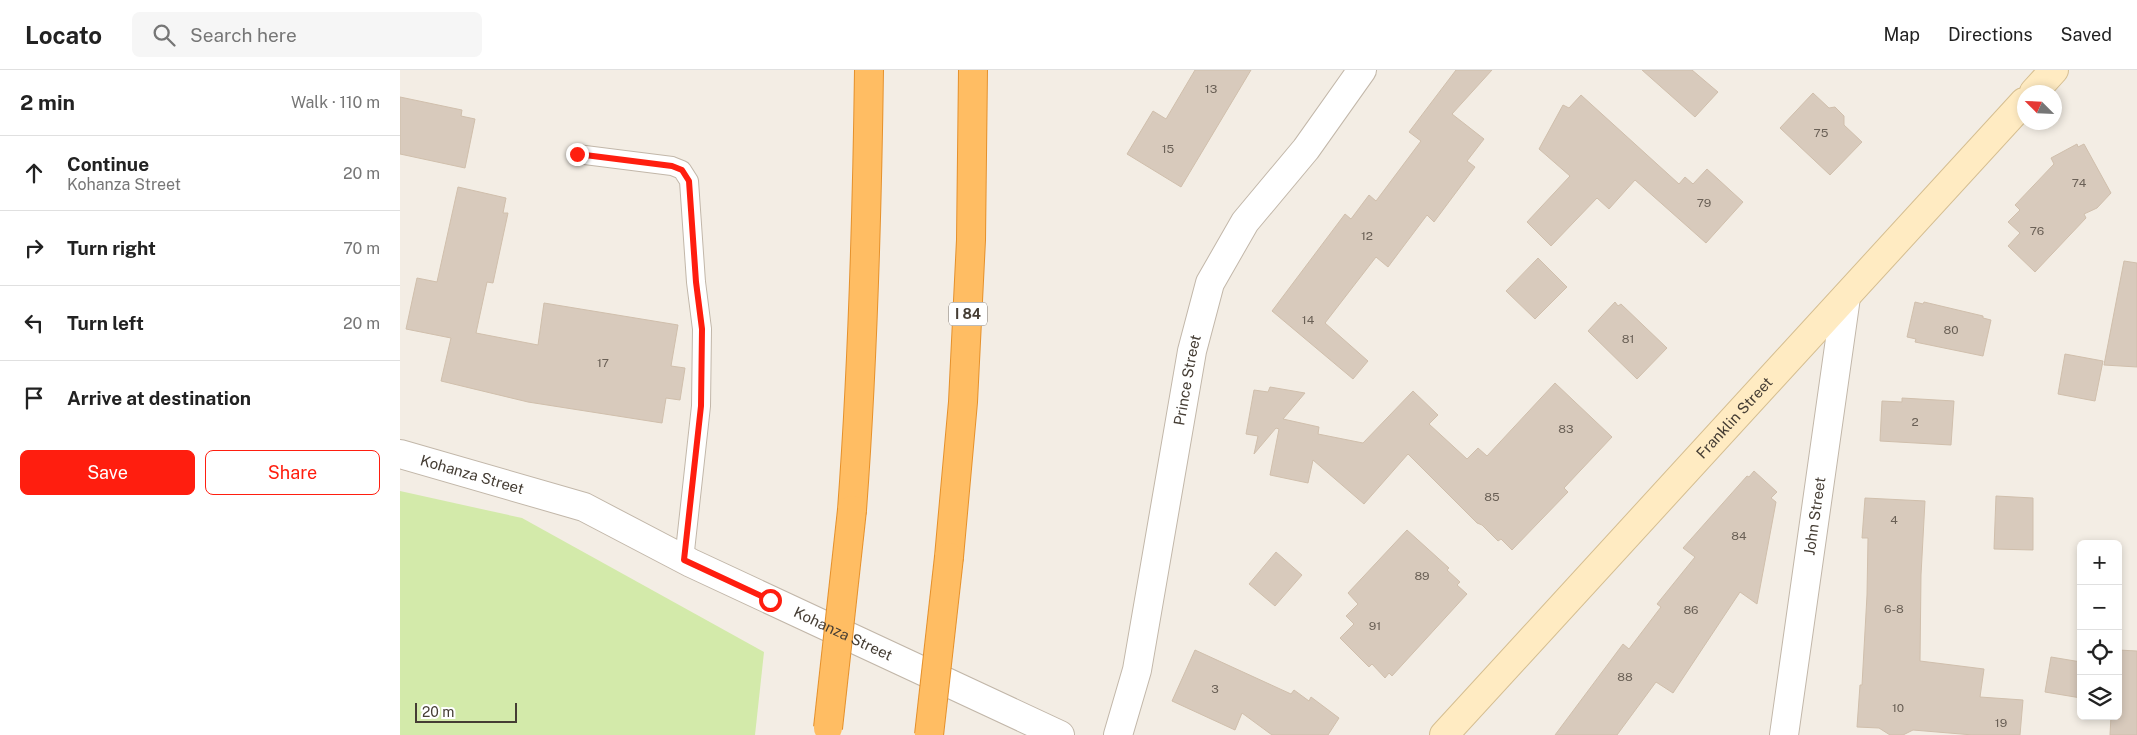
<!DOCTYPE html>
<meta charset="utf-8">
<style>
:root{--surface:#fff;--page:#f6f6f6;--text:#222;--muted:#767676;--line:#e0e0e0;--accent:#ff1e0f}
body{margin:0;font-family:"Public Sans",sans-serif;background:var(--page);color:var(--text)}
.controls{position:absolute;right:15px;bottom:15px;display:grid;overflow:hidden;border-radius:8px;box-shadow:0 2px 8px #0003}
.controls button{width:45px;height:45px;display:grid;place-items:center;padding:0;border:0;border-bottom:1px solid var(--line);background:var(--surface);color:var(--text);font:25px sans-serif}
.compass{position:absolute;left:1617px;top:15px;width:45px;height:45px;border-radius:50%;background:var(--surface);box-shadow:0 2px 8px #0003;rotate:294deg}
.scale{position:absolute;left:15px;bottom:12px;width:102px;box-sizing:border-box;padding-left:5px;border:2px solid #453d34;border-top:0;font-size:14px;line-height:18px;white-space:nowrap;color:#453d34;-webkit-text-stroke:4px #fff;paint-order:stroke}
.stop{position:absolute;width:15px;height:15px;margin:-11px;border:4px solid #ff1e0f;border-radius:50%;background:#fff}
.stop.end{background:#ff1e0f;border-color:#fff;box-shadow:0 1px 5px #0008}
.list{margin:0;padding:0;list-style:none}
h2{display:flex;justify-content:space-between;align-items:center;height:65px;margin:0;padding:0 20px;font-size:21px}
h2 small{font-size:16px;font-weight:400;color:var(--muted)}
.list li{display:grid;grid-template-columns:32px 1fr auto;gap:15px;align-items:center;box-sizing:border-box;height:75px;padding:0 20px;border-top:1px solid var(--line)}
.list b{display:block;font-size:19px;white-space:nowrap}
.list p{margin:0;font-size:16px;white-space:nowrap;color:var(--muted)}
.list em{font-size:16px;font-style:normal;color:var(--muted)}
.actions{display:flex;gap:10px;padding:15px 20px}
.actions a{flex:1;padding:11px 0;border:1px solid var(--accent);border-radius:8px;text-align:center;font-size:18px;color:var(--accent)}
.actions .main{background:var(--accent);color:#fff}
.icon{flex:none;width:28px;height:28px;fill:none;stroke:currentColor;stroke-width:2;stroke-linecap:round;stroke-linejoin:round}
.map{position:relative;flex:none;width:1737px;height:665px;overflow:hidden}
header{display:flex;align-items:center;gap:30px;box-sizing:border-box;height:70px;padding:0 25px;background:var(--surface);border-bottom:1px solid var(--line)}
header strong{font-size:24px}
nav{display:flex;gap:28px;margin-inline-start:auto;font-size:18px}
.search{width:350px;height:45px;background:var(--page);display:flex;align-items:center;gap:12px;box-sizing:border-box;padding:0 18px;border-radius:8px;color:var(--muted);font-size:19px}
main{display:flex}
aside{flex:1;background:var(--surface)}
.map>svg:first-child{display:block}
.green{fill:#d3eaaa}
.building{fill:#d8cabc;stroke:#d0bfac}
.lines{fill:none;stroke-linecap:round;stroke-linejoin:round}
.lane-casing{stroke:#c2b7a9;stroke-width:20}
.street-casing{stroke:#c2b7a9;stroke-width:30}
.secondary-casing{stroke:#d5be91;stroke-width:30}
.highway-casing{stroke:#e5912c;stroke-width:30}
.lane{stroke:#fff;stroke-width:18}
.street{stroke:#fff;stroke-width:28}
.secondary{stroke:#ffebc2;stroke-width:28}
.highway{stroke:#ffbd63;stroke-width:28}
.highway-bridge-casing{stroke:#e5912c;stroke-width:30;stroke-linecap:butt}
.highway-bridge{stroke:#ffbd63;stroke-width:28}
.route{stroke:#ff1e0f;stroke-width:6}
.labels{text-anchor:middle;stroke-width:5;stroke-linejoin:round;paint-order:stroke}
.number-label{font-size:12px;fill:#6a6056}
.shield{fill:#fff;stroke:#7d7771;stroke-width:1}
.shield-label{font-size:14px;font-weight:bold;fill:#453d34}
.street-label{font-size:15px;fill:#453d34;stroke:#fff}
</style>
<header>
<strong>Locato</strong>
<div class="search"><svg class="icon" aria-label="search" viewBox="0 0 24 24"><circle cx="10" cy="10" r="6"/><path d="M15 15l6 6"/></svg>Search here</div>
<nav><a>Map</a><a>Directions</a><a>Saved</a></nav>
</header>
<main>
<aside>
<h2>2 min<small>Walk · 110 m</small></h2>
<ul class="list">
<li><svg class="icon" aria-label="ahead" viewBox="0 0 24 24"><path d="M12 20V5M6 11l6-6 6 6"/></svg><div><b>Continue</b><p>Kohanza Street</p></div><em>20 m</em></li>
<li><svg class="icon" aria-label="right" viewBox="0 0 24 24"><path d="M7 20v-9h11M14 6l5 5-5 5"/></svg><div><b>Turn right</b></div><em>70 m</em></li>
<li><svg class="icon" aria-label="left" viewBox="0 0 24 24"><path d="M17 20v-9H6M10 6l-5 5 5 5"/></svg><div><b>Turn left</b></div><em>20 m</em></li>
<li><svg class="icon" aria-label="arrive" viewBox="0 0 24 24"><path d="M6 21V4h12l-3 4 3 4H6"/></svg><div><b>Arrive at destination</b></div></li>
</ul>
<div class="actions"><a class="main">Save</a><a>Share</a></div>
</aside>
<div class="map">
<svg width="1737" height="665" viewBox="0 0 1737 665">
<rect width="100%" height="100%" fill="#f3ede4"/>
<path class="green" d="M0 421 122 448 364 582 355 665H0Z"/>
<g class="building">
<path d="M795 0H851L781 117 727 84 753 41 766 49Z"/>
<path d="M1056 0H1092L1052 44 1084 69 1067 91 1075 97 1034 152 1027 145 988 197 976 187 925 253 968 291 953 309 872 241 945 144 951 149 969 125 976 131 1021 71 1009 62Z"/>
<path d="M1242 0H1292L1318 22 1295 47Z"/>
<path d="M1413 23 1429 38 1435 37 1444 46V55L1462 72 1430 105 1380 58Z"/>
<path d="M1181 25 1279 114 1285 107 1293 114 1307 99 1343 132 1306 173 1235 110 1209 139 1197 128 1151 176 1127 152 1170 106 1139 79 1163 35 1169 38Z"/>
<path d="M0 27 62 40 61 46 75 49 65 98 0 84Z"/>
<path d="M1677 74 1678 77 1684 74 1711 123 1697 138 1684 144 1686 148 1635 202 1608 176 1620 163 1608 152 1620 140 1615 135 1654 94 1651 88Z"/>
<path d="M58 117 106 128 103 143H108L93 213 87 212 76 263 138 275 144 233 278 255 271 296 285 298 280 330 266 328 262 353 128 332 41 311 51 268 6 259 17 208 37 212Z"/>
<path d="M1138 188 1167 217 1135 249 1106 221Z"/>
<path d="M1724 191 1737 193V297L1704 295Z"/>
<path d="M1215 232 1218 236 1221 234 1267 278 1237 309 1188 261Z"/>
<path d="M1515 232 1523 234 1524 232 1583 246V248L1591 250 1583 286 1515 272 1516 269 1507 267Z"/>
<path d="M1665 284 1703 291 1695 331 1658 324Z"/>
<path d="M1155 313 1212 367 1164 418 1168 422 1112 480 1101 469 1098 471 1082 455 1077 453 1008 384 964 434 913 390 908 413 870 405 879 359 876 358 854 384 858 366 846 364 854 320 868 322 870 317 905 323 883 349 919 357 918 364 963 373 1013 321 1038 345 1029 354 1067 389 1078 378 1087 386Z"/>
<path d="M1502 328 1554 331 1551 375 1480 371 1482 331 1502 332Z"/>
<path d="M1354 401 1377 422 1371 428 1376 432 1357 534 1340 522 1273 623 1256 612 1217 665H1155L1223 574 1229 579 1261 537 1257 534 1295 487 1283 478 1347 406 1349 407Z"/>
<path d="M1596 426 1633 428V480L1594 479Z"/>
<path d="M1465 428 1525 431 1521 505 1520 591 1584 599 1580 627 1623 630 1620 665H1573L1513 660 1503 665H1490L1479 658 1457 657 1460 615H1462L1467 525 1468 468H1462Z"/>
<path d="M1007 460 1049 498 1047 500 1060 512 1057 515 1067 524 992 606 989 603 985 608 972 594 969 597 940 568 954 554 946 546 958 534 948 523Z"/>
<path d="M876 482 902 505 875 536 849 514Z"/>
<path d="M795 580 891 624 894 620 909 631 911 627 939 648 928 665H872L842 643 835 660 772 631Z"/>
<path d="M1718 580 1737 581V665H1710L1711 646H1718Z"/>
<path d="M1651 587 1681 592V628L1645 622Z"/>
</g>
<g class="lines">
<g class="lane-casing">
<path id="lane" d="M177 84 272 96 282 100 289 111 296 212 302 259 301 336 284 490"/>
</g>
<g class="street-casing">
<g id="street">
<path id="s1" d="M0 384 184 437 291 493 660 665"/>
<path id="s2" d="M718 665 737 600 792 281 810 213 845 152 906 79 962 0"/>
<path id="s3" d="M1384 665 1446 227"/>
</g>
</g>
<g class="secondary-casing">
<g id="secondary">
<path d="M1634 22 1654 0"/>
<path id="s4" d="M1044 665 1624 32"/>
</g>
</g>
<g class="highway-casing">
<g id="highway">
<path d="M452 440C463 293 467 147 469 0"/>
<path d="M549 487 563 332 571 170 573 0"/>
</g>
</g>
<use href="#lane" class="lane"/>
<use href="#street" class="street"/>
<use href="#secondary" class="secondary"/>
<use href="#highway" class="highway"/>
<g class="highway-bridge-casing">
<g id="highway-bridge">
<path d="M428 658 452 440"/>
<path d="M529 665 549 487"/>
</g>
</g>
<use href="#highway-bridge" class="highway-bridge"/>
</g>
<g class="lines">
<path class="route" d="M177 84 272 96 282 100 289 111 296 212 302 259 301 336 284 490 370 530"/>
</g>
<g class="labels">
<g class="number-label">
<text x="811" y="23">13</text>
<text x="1421" y="67">75</text>
<text x="768" y="83">15</text>
<text x="1679" y="117">74</text>
<text x="1304" y="137">79</text>
<text x="1637" y="165">76</text>
<text x="967" y="170">12</text>
<text x="908" y="254">14</text>
<text x="1551" y="264">80</text>
<text x="1228" y="273">81</text>
<text x="203" y="297">17</text>
<text x="1515" y="356">2</text>
<text x="1166" y="363">83</text>
<text x="1092" y="431">85</text>
<text x="1494" y="454">4</text>
<text x="1339" y="470">84</text>
<text x="1022" y="510">89</text>
<text x="1494" y="543">6-8</text>
<text x="1291" y="544">86</text>
<text x="975" y="560">91</text>
<text x="1225" y="611">88</text>
<text x="815" y="623">3</text>
<text x="1498" y="642">10</text>
<text x="1601" y="657">19</text>
</g>
<rect class="shield" x="549" y="232.5" width="38" height="23" rx="4"/>
<g class="shield-label">
<text x="568" y="249">I 84</text>
</g>
<g class="street-label">
<text dy="5" stroke="none"><textPath href="#s2" startOffset="362">Prince Street</textPath></text>
<text dy="5" stroke="none"><textPath href="#s4" startOffset="430">Franklin Street</textPath></text>
<text dy="5" stroke="none"><textPath href="#s1" startOffset="75">Kohanza Street</textPath></text>
<text dy="5" stroke="none"><textPath href="#s3" startOffset="221">John Street</textPath></text>
<text dy="5" stroke="none"><textPath href="#s1" startOffset="480">Kohanza Street</textPath></text>
</g>
</g>
</svg>
<div class="controls">
<button>+</button>
<button>−</button>
<button><svg class="icon" aria-label="locate" viewBox="0 0 24 24"><circle cx="12" cy="12" r="6"/><path d="M12 2v4M12 18v4M2 12h4M18 12h4"/></svg></button>
<button><svg class="icon" aria-label="layers" viewBox="0 0 24 24"><path d="M12 4l9 5-9 5-9-5zM3 14l9 5 9-5"/></svg></button>
</div>
<svg class="compass" viewBox="-18 -18 36 36"><path d="M0-13l5 13h-10z" fill="#e53935"/><path d="M0 13l5-13h-10z" fill="#767676"/></svg>
<div class="scale">20 m</div>
<div class="stop" style="left:370px;top:530px"></div>
<div class="stop end" style="left:177px;top:84px"></div>
</div>
</main>
